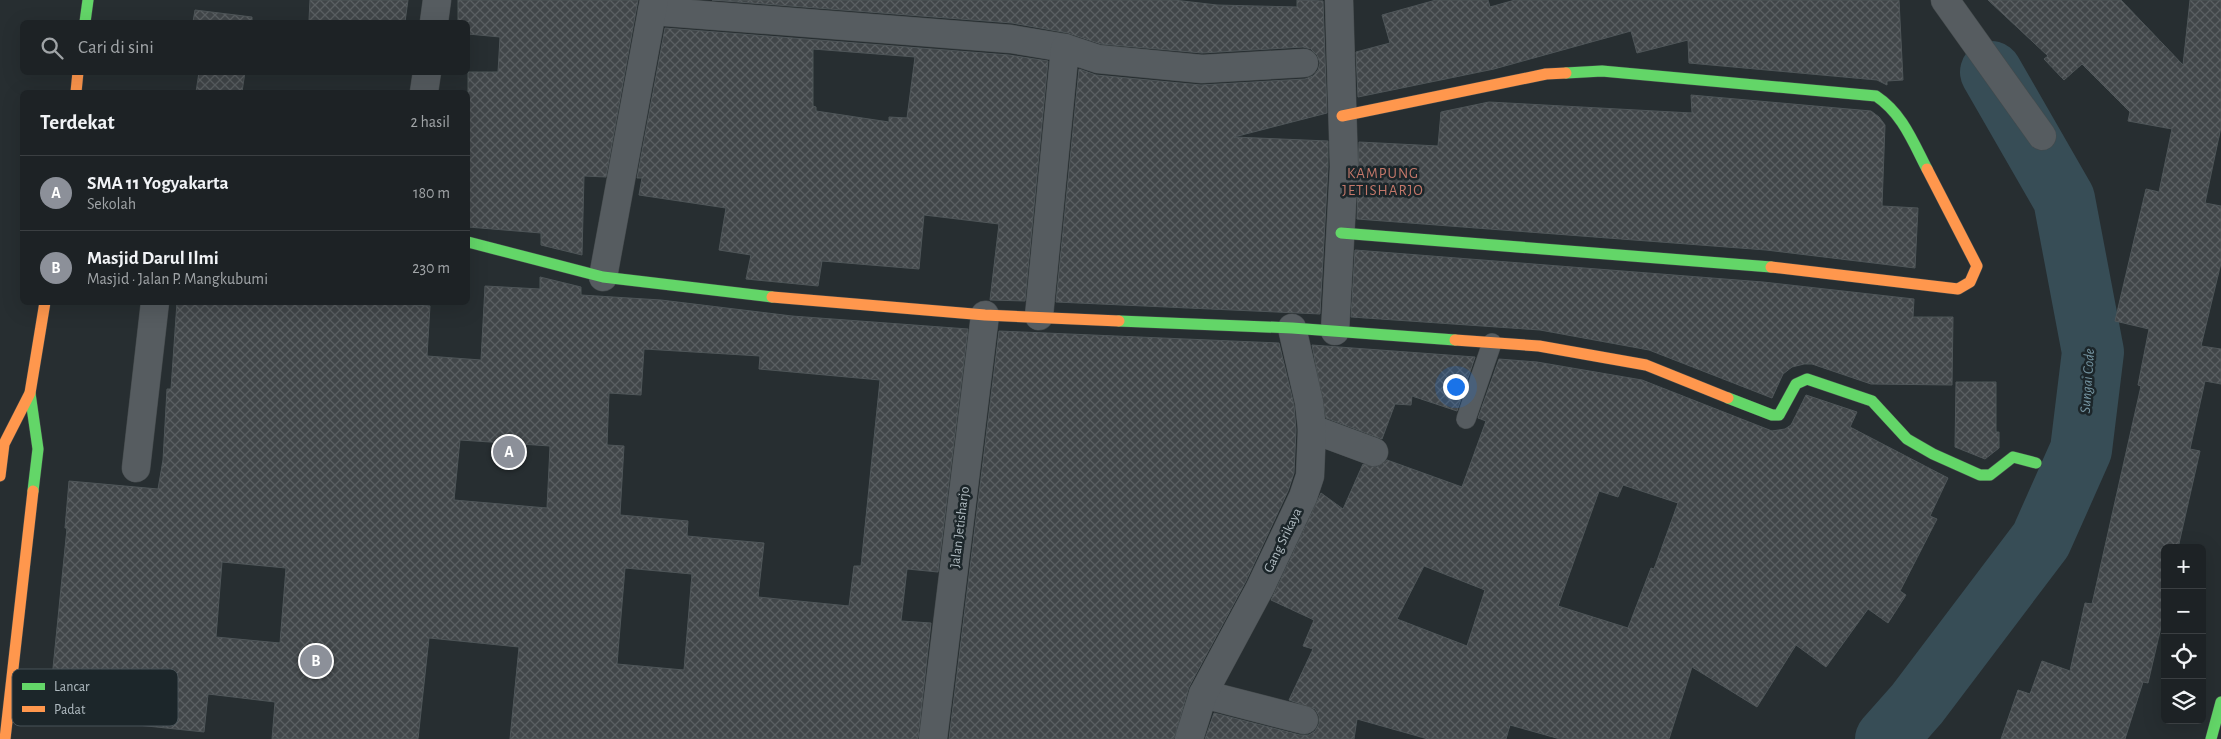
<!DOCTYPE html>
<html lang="id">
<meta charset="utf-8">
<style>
:root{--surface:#1d2225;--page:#2a2f32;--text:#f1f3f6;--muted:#a0a4a7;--line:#3b3f42;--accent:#8c9099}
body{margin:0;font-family:"Alegreya Sans",sans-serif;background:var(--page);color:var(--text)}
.controls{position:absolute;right:15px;bottom:15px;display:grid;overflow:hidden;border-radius:8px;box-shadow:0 5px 20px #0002}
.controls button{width:45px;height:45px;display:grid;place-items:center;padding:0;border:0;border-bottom:1px solid var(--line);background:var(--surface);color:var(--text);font:25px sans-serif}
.you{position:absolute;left:1455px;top:386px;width:18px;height:18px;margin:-12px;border:4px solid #fff;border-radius:50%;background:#1a73e8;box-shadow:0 0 0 8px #1a73e833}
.badge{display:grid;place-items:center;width:32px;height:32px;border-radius:50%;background:var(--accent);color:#fff;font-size:16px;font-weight:700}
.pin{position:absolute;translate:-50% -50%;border:2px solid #fff;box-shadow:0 1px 5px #0006}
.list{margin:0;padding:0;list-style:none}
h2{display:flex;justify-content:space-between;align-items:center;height:65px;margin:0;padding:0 20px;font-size:21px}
h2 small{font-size:16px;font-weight:400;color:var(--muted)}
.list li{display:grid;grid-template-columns:32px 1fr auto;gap:15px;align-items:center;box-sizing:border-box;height:75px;padding:0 20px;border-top:1px solid var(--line)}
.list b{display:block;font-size:19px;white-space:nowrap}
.list p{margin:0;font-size:16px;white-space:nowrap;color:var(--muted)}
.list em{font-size:16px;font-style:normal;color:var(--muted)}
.icon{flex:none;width:28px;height:28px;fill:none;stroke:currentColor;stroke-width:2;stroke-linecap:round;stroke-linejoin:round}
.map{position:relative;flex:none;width:2221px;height:739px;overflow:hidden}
.search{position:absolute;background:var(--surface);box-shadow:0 5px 20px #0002;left:20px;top:20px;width:450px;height:55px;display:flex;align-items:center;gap:12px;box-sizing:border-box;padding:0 18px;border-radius:8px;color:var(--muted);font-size:19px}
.panel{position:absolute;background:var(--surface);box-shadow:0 5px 20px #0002;left:20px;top:90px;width:450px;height:215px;border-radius:8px}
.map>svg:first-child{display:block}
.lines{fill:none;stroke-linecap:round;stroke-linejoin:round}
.river{stroke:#374d56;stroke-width:62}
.building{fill:url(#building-cross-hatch);stroke:#4f5659;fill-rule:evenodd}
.lane-casing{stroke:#444a4c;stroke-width:20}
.street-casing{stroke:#444a4c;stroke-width:29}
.fast-casing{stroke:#444a4c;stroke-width:12}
.slow-casing{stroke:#444a4c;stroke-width:12}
.lane{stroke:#565c60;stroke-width:19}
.street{stroke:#565c60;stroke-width:28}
.fast{stroke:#63d668;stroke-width:11}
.slow{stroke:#ff974d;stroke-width:11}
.labels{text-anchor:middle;stroke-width:5;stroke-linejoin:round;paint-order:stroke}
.street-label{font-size:14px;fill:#b1bcc2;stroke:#1c262a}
.neighbourhood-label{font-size:15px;letter-spacing:1px;fill:#c4786a;stroke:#1c262a}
.water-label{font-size:15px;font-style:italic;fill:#7595a2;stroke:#1c262a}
.key{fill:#1c262a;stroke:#495358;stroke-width:1}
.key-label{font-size:14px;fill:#b1bcc2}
</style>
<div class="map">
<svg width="2221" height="739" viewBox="0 0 2221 739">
<defs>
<pattern id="building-cross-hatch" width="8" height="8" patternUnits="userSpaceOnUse" patternTransform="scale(1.25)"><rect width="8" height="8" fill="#414649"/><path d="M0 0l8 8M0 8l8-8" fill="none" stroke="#5a5f62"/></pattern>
</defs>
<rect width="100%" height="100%" fill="#272e31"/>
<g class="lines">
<path class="river" d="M1886 739 1917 704 2041 540 2081 450 2093 352 2064 199 1991 72"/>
</g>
<g class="building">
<path d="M310 0H408L405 22H337L309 20Z"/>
<path d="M458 0H638L606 177 584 176 582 255 541 245V233L468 227V72H498L500 37 468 34V22H458Z"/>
<path d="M712 0H1174L1217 5 1297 7V0L1323 1 1327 113 1234 137 1328 141V167L1320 314 1056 302 1079 69 1096 75 1201 85 1305 79 1313 76 1318 70 1320 63 1317 55 1311 49 1303 47 1202 53 1101 44 1068 33 1012 23Z"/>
<path d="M1436 0H1488L1490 7 1515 0H1899L1903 80 1887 81V85L1877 80 1689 63 1688 40 1637 53 1631 31 1494 69 1358 97 1356 52 1390 43 1382 15Z"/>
<path d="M1988 0H2121L2183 65 2190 0H2221V127L2205 203 2221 206V263L2201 346 2221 349V384L2205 381 2190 449 2200 451 2178 548H2165V610L2148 683 2143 682 2125 739H2001L2018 690 2030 694 2042 661 2070 671 2085 603 2092 604 2141 386 2138 385 2149 329 2115 321 2146 189 2159 192 2172 129 2128 121 2130 112 2082 64 2064 80 2044 59 2048 56Z"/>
<path d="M195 10 252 17V22H193Z"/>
<path d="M665 28 1009 55 1048 61 1025 301 990 300 999 224 924 215 919 269 822 261 818 286 746 279 751 255 719 250 726 208 639 195 642 178H637ZM813 49 915 57 907 118 889 117V122L816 111V107L813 106Z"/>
<path d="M199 72H245L242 92H196Z"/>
<path d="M1691 95 1871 111 1879 117 1885 125 1882 206 1918 208 1915 268 1766 250 1357 219 1359 142 1438 146 1441 112 1489 102 1692 113Z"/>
<path d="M1355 250 1763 282 1914 299 1913 317H1953L1952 385 1871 384 1812 364H1804L1792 367 1783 374 1772 398 1649 350 1540 330 1351 317Z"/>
<path d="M540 277 581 287V295L661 300 792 316 968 329 938 572 907 569 901 621 931 623 918 739H510L519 647 429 638 418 739H272L275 702 208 694 204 732 128 724 130 706 50 698 67 528H65L69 481 158 489 163 460 167 389H171L177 302H370L430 306 427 356 481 360 485 286 540 289ZM644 349 760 356 759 369 880 380 861 566H854L849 606 758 597 764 543 687 536 688 521 620 515 624 446 607 445 609 393 641 395ZM460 440 550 446 547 508 454 500ZM222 562 286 568 280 643 216 637ZM625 568 692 574 684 670 617 664Z"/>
<path d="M999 331 1279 343 1294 405 1296 430 1294 473 1288 491 1246 581 1189 687 1174 739H949Z"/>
<path d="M1312 345 1475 357 1457 411 1412 396 1411 405 1395 404 1382 439 1326 418Z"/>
<path d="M1499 359 1537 362 1642 380 1772 431 1785 429 1791 425 1806 395 1857 412 1850 427 1948 478 1930 516 1937 519 1900 591 1906 595 1888 623 1868 609 1826 667 1796 645 1757 707 1692 667 1669 739H1560L1510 725 1506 739H1428L1357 719 1354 739H1205L1214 713 1300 735H1309L1315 731 1319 724V716L1315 709 1289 700 1313 649 1303 646 1314 620 1271 600 1321 493 1343 509 1363 464 1377 467 1387 460 1462 487 1486 421 1478 418ZM1623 485 1678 503 1654 569 1651 568 1628 628 1558 606 1599 491 1618 497ZM1424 566 1485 590 1467 646 1397 619Z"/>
<path d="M1956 382H1996V432H1999V448L1985 459 1955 447Z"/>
</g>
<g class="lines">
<g class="lane-casing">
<path id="lane" d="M1466 419 1492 343"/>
</g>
<g class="street-casing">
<g id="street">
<path d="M1945 0 2042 136"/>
<path d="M652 11 1011 39 1065 48"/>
<path d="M434 22 437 0"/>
<path d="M424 92 427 72"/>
<path d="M603 277 654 0"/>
<path d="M1039 316 1065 48 1098 59 1202 69 1304 63"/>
<path d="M1335 331 1344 167 1339 0"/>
<path d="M1312 429 1374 452"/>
<path d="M136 468 155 302"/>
<path d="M1203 694 1304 720"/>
<path d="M933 739 985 315"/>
<path d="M1189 739 1203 694 1260 588 1303 497 1310 476 1312 429 1309 402 1292 328"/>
</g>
</g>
<g class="fast-casing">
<g id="fast">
<path d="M85 22 88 0"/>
<path d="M1566 73 1602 71 1876 96C1902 113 1913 142 1927 169"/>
<path d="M1341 233 1771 267"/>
<path d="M468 242 603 277 772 297"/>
<path d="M1119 321 1292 328 1455 340"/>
<path d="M30 393 38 449 33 491"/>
<path d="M1728 398 1772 415H1779L1796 384 1807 379 1872 401 1907 439 1933 454 1980 475H1990L2013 457 2036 463"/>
<path d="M2211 739 2221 702"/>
</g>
</g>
<g class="slow-casing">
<g id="slow">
<path d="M76 92 78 72"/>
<path d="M1342 116 1546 74 1566 73"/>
<path d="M1771 267 1958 289 1970 282 1977 266 1927 169"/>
<path d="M772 297 985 315 1119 321"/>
<path d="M1455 340 1539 346 1646 365 1728 398"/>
<path d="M0 476 4 444 30 393 45 302"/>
<path d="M5 739 33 491"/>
</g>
</g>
<use href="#lane" class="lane"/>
<use href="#street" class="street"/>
<use href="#fast" class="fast"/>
<use href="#slow" class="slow"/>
</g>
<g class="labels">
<g class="street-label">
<text transform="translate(959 527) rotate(-83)" y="5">Jalan Jetisharjo</text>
<text transform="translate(1282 540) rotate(-64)" y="5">Gang Srikaya</text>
</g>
<g class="neighbourhood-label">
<text x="1383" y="178">KAMPUNG<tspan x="1383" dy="17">JETISHARJO</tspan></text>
</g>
<g class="water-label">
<text transform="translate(2087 381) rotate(-86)" y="5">Sungai Code</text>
</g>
</g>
<rect x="12" y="669" width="166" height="57" rx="8" class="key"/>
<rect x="22" y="683" width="23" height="7" fill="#63d668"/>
<rect x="22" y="706" width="23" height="6" fill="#ff974d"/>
<g class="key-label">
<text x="54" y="691">Lancar</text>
<text x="54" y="714">Padat</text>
</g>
</svg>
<div class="controls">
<button>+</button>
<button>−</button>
<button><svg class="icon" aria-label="locate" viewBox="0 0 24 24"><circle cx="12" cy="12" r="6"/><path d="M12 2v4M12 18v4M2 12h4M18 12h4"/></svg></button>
<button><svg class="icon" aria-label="layers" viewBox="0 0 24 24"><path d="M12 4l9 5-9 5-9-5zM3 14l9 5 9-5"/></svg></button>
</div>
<div class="you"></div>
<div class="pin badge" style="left:509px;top:452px">A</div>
<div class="pin badge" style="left:316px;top:661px">B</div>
<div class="search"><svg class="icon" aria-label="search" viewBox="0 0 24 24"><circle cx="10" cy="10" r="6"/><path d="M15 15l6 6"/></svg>Cari di sini</div>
<section class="panel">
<h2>Terdekat<small>2 hasil</small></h2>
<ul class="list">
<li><span class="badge">A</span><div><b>SMA 11 Yogyakarta</b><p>Sekolah</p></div><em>180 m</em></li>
<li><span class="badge">B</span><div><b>Masjid Darul Ilmi</b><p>Masjid · Jalan P. Mangkubumi</p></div><em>230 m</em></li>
</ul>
</section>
</div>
